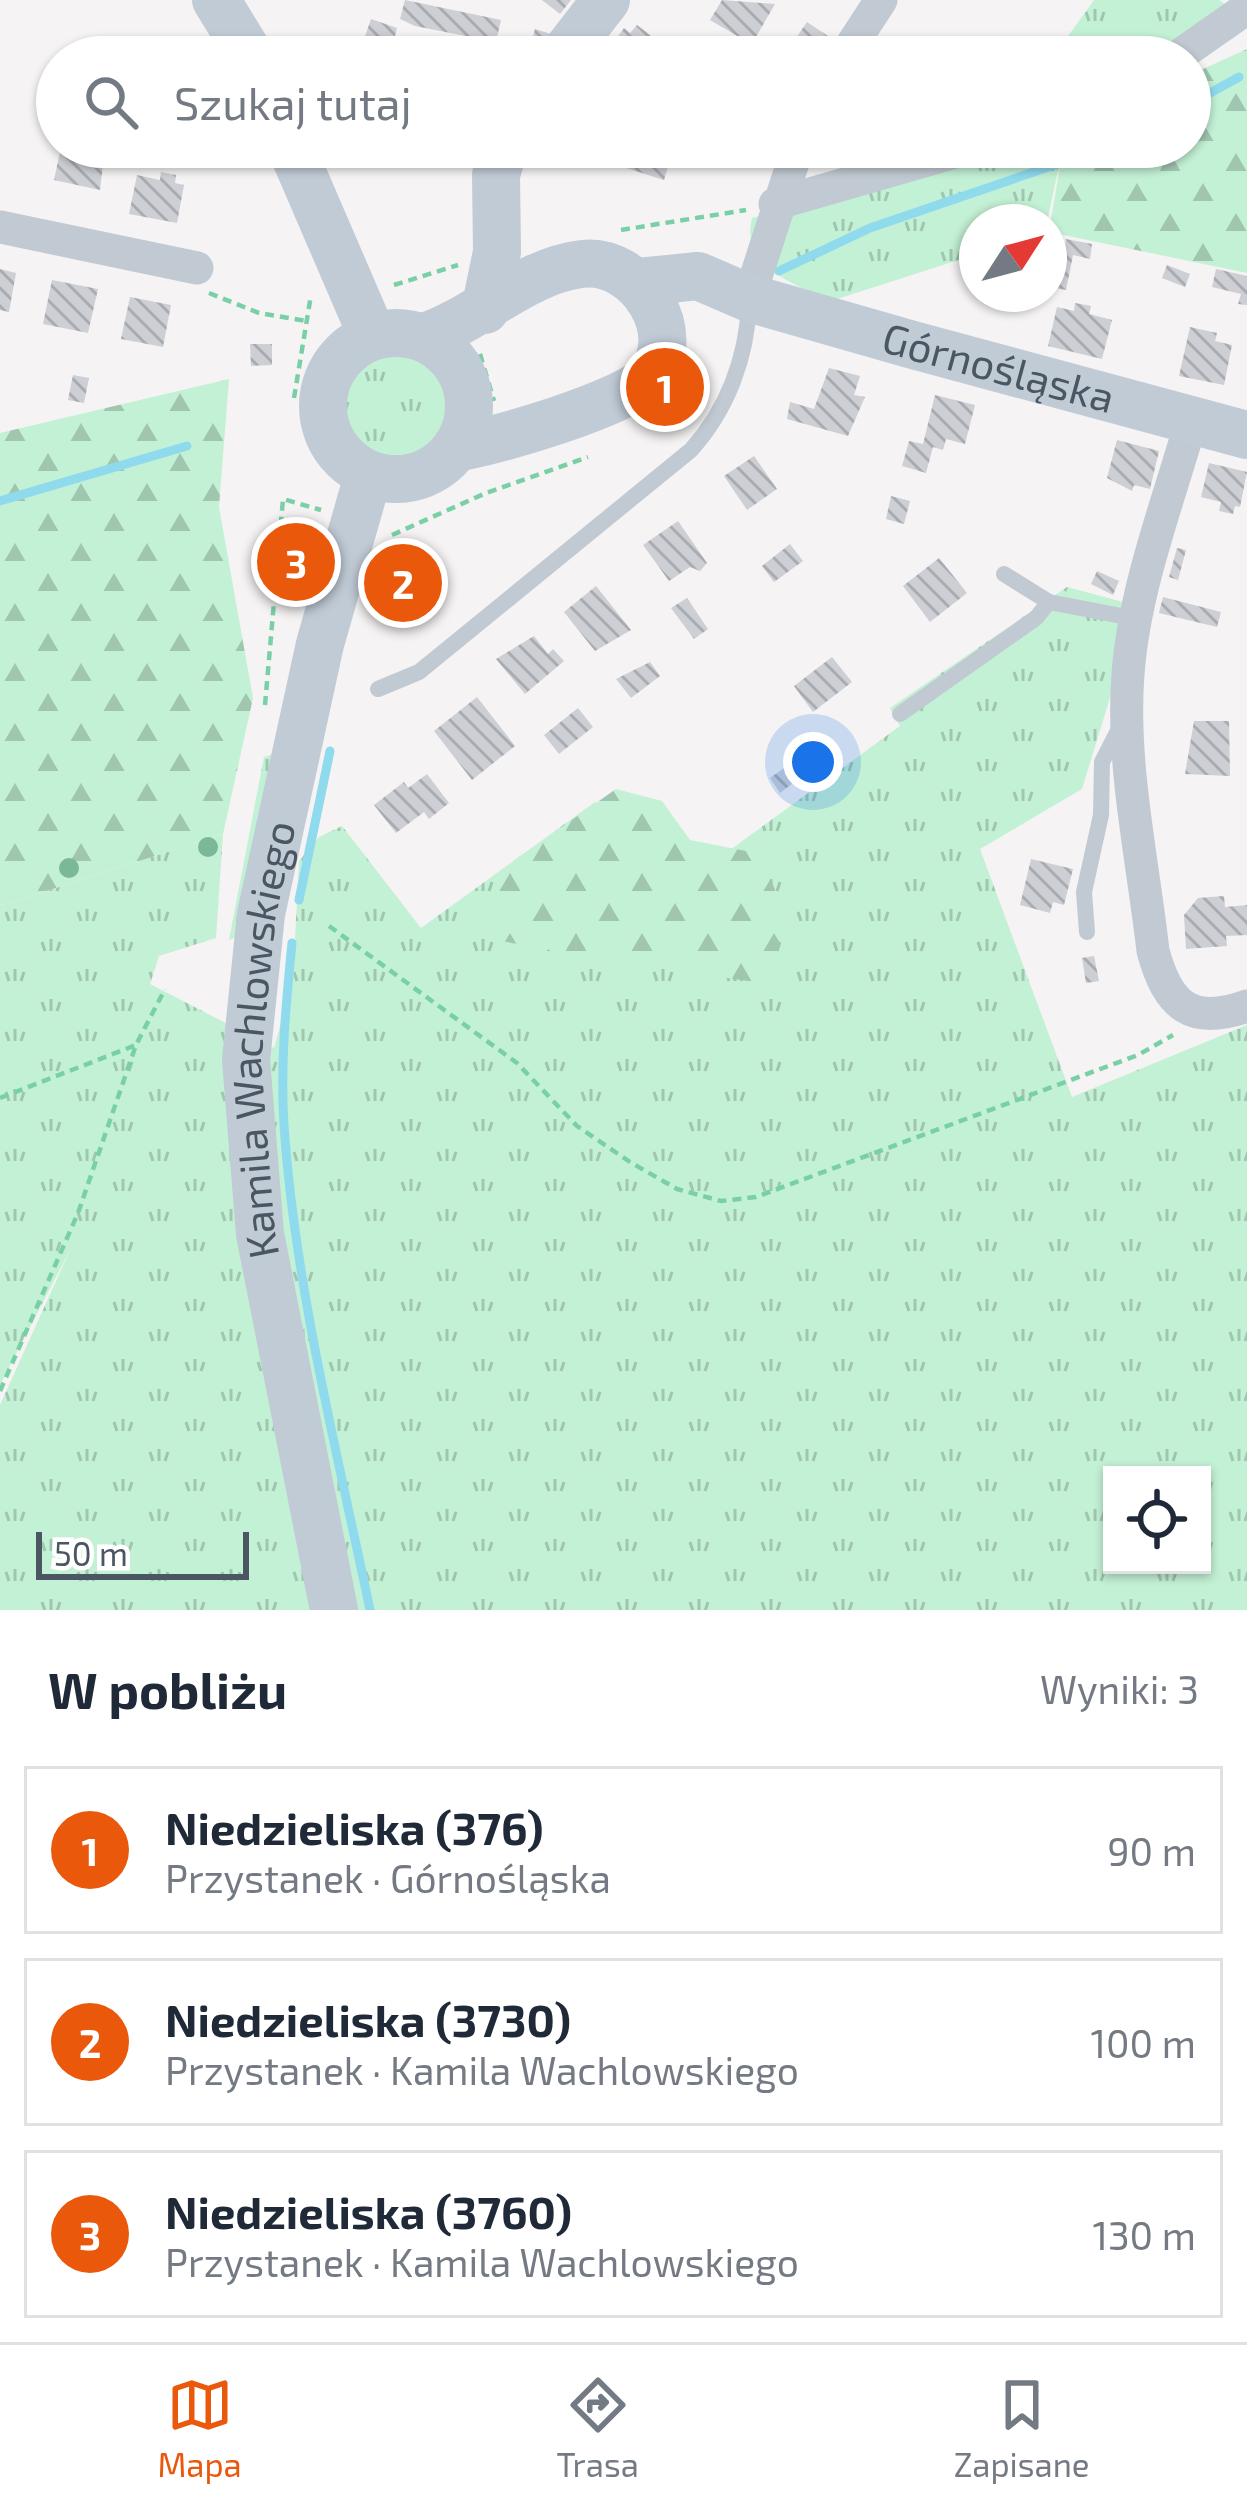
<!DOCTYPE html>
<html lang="pl">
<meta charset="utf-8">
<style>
:root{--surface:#fff;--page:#f2f2f3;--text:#1f2937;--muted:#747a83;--line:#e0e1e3;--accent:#ea580c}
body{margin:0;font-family:"Exo 2",sans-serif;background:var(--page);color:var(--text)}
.controls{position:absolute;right:36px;bottom:36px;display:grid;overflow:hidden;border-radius:0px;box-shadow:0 3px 9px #0004}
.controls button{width:108px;height:108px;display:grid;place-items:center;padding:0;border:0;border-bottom:3px solid var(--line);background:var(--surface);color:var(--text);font:60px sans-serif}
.compass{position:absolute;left:959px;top:204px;width:108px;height:108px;border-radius:50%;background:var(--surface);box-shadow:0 3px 9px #0004;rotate:54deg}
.scale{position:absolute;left:36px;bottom:30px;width:213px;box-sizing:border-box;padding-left:12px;border:6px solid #4a5661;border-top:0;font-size:33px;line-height:42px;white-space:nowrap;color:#4a5661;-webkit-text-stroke:9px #fff;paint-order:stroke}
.you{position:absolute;left:813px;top:762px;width:42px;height:42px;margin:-30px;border:9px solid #fff;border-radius:50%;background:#1a73e8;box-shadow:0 0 0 18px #1a73e833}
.badge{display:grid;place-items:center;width:78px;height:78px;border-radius:50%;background:var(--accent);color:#fff;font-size:39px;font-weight:700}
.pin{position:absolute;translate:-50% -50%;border:6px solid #fff;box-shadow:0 3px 12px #0006}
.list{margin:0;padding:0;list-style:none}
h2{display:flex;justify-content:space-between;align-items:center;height:156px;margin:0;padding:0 48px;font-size:51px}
h2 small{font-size:39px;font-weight:400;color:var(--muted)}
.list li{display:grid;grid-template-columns:78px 1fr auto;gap:36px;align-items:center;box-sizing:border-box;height:168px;margin:0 24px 24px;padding:0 24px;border:3px solid var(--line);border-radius:0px}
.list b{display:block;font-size:45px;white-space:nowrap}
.list p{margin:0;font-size:39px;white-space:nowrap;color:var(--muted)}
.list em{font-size:39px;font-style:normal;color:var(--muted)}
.icon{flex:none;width:66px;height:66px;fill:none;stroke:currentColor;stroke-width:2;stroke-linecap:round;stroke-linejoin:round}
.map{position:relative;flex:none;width:1247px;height:1610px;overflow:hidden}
.search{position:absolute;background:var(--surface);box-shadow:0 3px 9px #0004;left:36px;right:36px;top:36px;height:132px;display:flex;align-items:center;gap:30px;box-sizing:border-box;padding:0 42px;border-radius:66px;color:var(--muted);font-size:45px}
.sheet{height:732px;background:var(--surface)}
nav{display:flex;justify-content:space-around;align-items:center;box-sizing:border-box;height:168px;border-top:3px solid var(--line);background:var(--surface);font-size:33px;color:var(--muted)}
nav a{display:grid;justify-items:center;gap:6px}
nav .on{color:var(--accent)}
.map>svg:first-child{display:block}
.grass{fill:url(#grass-tufts);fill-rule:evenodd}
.forest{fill:url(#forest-firs)}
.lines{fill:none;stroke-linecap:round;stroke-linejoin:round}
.stream{stroke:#90daee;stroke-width:9}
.building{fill:url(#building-back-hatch)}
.path{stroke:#7ad0a6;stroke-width:4.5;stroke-dasharray:9 6;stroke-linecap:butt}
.lane{stroke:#c1cad2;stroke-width:16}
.street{stroke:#c1cad2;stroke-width:33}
.secondary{stroke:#c1cbd6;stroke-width:48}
.tree{fill:#7bb799}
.labels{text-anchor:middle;stroke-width:10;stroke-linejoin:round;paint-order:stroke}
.street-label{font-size:42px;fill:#4a5661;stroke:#fff}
</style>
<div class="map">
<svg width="1247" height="1610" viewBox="0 0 1247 1610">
<defs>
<pattern id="grass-tufts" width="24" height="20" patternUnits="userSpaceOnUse" patternTransform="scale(3)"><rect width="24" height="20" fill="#c3f1d5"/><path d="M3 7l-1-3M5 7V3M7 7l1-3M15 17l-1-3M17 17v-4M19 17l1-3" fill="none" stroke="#a0c6b0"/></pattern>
<pattern id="forest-firs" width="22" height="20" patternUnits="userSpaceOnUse" patternTransform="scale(3)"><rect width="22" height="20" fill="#c3f1d5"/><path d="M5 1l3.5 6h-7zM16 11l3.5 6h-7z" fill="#a0c6b0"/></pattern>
<pattern id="building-back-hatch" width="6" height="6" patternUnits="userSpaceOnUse" patternTransform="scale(3)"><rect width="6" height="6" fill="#cdcfd5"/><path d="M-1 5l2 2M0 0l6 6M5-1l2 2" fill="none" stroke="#a8abb0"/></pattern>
</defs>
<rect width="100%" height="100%" fill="#f5f3f3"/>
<g class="grass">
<path d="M1094 0H1219L1231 8 1151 57H1053Z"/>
<path d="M1011 147H1063L1047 222H977V254L831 301C793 283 740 267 752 218Z"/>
<circle cx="397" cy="407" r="63"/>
<path d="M1067 587 1138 606 1082 789 980 849 1072 1097 1247 1025V1610H0V1405L70 1250 0 1385V906L223 834 216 938 159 956 150 984 274 1048 293 979 299 861 319 837 342 826 421 928 595 802 667 896 900 726 890 708ZM1112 1475H1202V1565H1112Z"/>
<path d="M277 753 237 937 229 940 264 757Z"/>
</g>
<g class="forest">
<path d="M1247 49V273L1049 232 1063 147H1190V75Z"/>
<path d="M229 379 219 507 253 698 223 834 0 906V433Z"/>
<path d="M616 789 662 801 690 840 761 854 785 916 769 984 699 974 675 950 619 963 496 940 490 905 512 862Z"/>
</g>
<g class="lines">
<g class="stream">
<path d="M1190 104 1239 77"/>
<path d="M779 271 870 228 1107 147"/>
<path d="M0 501 187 446"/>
<path d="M299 900 330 751"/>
<path d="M292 943C286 1004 280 1064 284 1125 295 1287 337 1451 370 1610"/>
</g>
</g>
<g class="building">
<path d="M405 0 501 20 496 42 415 26 400 19Z"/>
<path d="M542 0H571L560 14Z"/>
<path d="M722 0 775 4 756 37 760 39 756 47 710 20Z"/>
<path d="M371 19 397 28 394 40 438 57H358Z"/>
<path d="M807 22 828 36 816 55 794 41Z"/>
<path d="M637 25 654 38 647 47 661 57H603L624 28 630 33Z"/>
<path d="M535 29 554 35 538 54 529 51Z"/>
<path d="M61 147H105L100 190 54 180Z"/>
<path d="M630 147H674L664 180 623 167Z"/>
<path d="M161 172 176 175 175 183 184 185 177 223 129 214 137 175 160 180Z"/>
<path d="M1066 239 1092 244 1090 259 1073 255 1066 290 1049 287V264L1052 251 1064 254Z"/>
<path d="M1167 265 1190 274 1185 287 1162 278Z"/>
<path d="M0 269 16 273 9 312 0 310Z"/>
<path d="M1216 269 1247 276V305L1238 304 1241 294 1212 287Z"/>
<path d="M52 280 98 289 88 333 43 324Z"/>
<path d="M130 297 171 305 163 347 121 339Z"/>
<path d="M1075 303 1091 306 1089 314 1112 320 1102 359 1048 346 1057 307 1074 311Z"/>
<path d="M1190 327 1217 333 1215 341 1232 345 1224 385 1179 376Z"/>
<path d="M250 344H272V365L251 366Z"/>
<path d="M829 368 860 376 854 395 865 397 848 436 787 419 790 402 814 409Z"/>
<path d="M73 375 89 378 84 403 68 400Z"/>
<path d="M935 395 975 405 965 444 946 439 943 450 933 447 926 473 902 466 909 441 923 444Z"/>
<path d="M1117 440 1159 451 1150 489 1134 485 1132 491 1107 478Z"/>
<path d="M754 456 777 489 747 510 724 476Z"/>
<path d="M1209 463 1247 472 1240 507 1235 506 1233 514 1219 511 1221 502 1201 497Z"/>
<path d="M891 496 910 501 904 524 886 519Z"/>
<path d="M678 521 707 563 700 571 690 567 669 581 643 545Z"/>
<path d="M790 544 803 561 774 582 762 566Z"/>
<path d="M1177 548 1186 550 1178 580 1169 577Z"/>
<path d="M939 558 967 593 930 622 903 586Z"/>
<path d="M1097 571 1119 581 1113 595 1091 584Z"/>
<path d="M596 586 631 630 595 651 564 612Z"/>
<path d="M1163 597 1221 612 1217 627 1159 613Z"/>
<path d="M687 598 708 629 694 639 671 608Z"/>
<path d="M534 636 548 654 553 649 564 661 525 694 496 659Z"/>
<path d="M832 657 852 682 813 712 794 686Z"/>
<path d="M650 662 660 676 631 698 616 679Z"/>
<path d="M477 697 515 746 472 780 434 731Z"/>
<path d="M578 708 593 727 559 754 544 735Z"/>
<path d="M1194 721H1229L1230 776 1185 774Z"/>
<path d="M821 735 830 748 814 759 805 746Z"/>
<path d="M791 763 801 777 780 793 770 778Z"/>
<path d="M427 774 449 803 429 819 424 812 396 833 374 805 404 782 408 788Z"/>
<path d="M1031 859 1073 869 1064 905 1053 902 1050 913 1020 905Z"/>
<path d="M1224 896 1225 907 1247 905V935L1226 936 1227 946 1186 949 1184 915 1198 898Z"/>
<path d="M1094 956 1099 981 1086 983 1082 958Z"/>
</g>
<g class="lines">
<g class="path">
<path d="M621 230 746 210"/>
<path d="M394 285 458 265"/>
<path d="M209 293 259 313 307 321"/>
<path d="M480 354 494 401"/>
<path d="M294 398 311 295"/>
<path d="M392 535 486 493 588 457"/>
<path d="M265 705 283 499 321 510"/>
<path d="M329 926 517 1063 577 1126 630 1162 677 1189 721 1201 756 1197 1138 1055 1173 1035"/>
<path d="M0 1098 136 1045"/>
<path d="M0 1391 78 1213 136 1045 165 989"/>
</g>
<g class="lane">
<path d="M1004 574 1049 602 1137 619"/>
<path d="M378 689 419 672 691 450C727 410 747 358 749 303"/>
<path d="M900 714 1036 618 1049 602"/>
<path d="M1087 932 1084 892 1101 815 1102 762 1121 725"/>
</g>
<g class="street">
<path d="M844 57 881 0"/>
<path d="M1177 57 1247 8"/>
<path d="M775 204 973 147"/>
<path d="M0 227 197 268"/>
<path d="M749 298 798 147"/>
<path d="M1191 422C1168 502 1134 590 1128 674 1121 764 1143 861 1153 951 1168 1006 1191 1026 1247 1006"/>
</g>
<g class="secondary">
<path d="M216 0 251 57"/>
<path d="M562 57 606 0"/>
<path d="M291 147 372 335"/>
<path id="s1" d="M638 282 698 276 749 298 913 345 1247 435"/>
<path d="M485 310 497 252 496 175 504 147"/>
<circle cx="396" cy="406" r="73"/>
<path d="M424 337C477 320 526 270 582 264 638 257 689 335 647 379 622 404 495 442 458 447"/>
<path id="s2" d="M334 1610 260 1234 246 1060 261 914 320 644 368 476"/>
</g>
</g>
<g class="tree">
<circle cx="208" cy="847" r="10"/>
<circle cx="69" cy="868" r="10"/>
</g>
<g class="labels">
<g class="street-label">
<text dy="15" stroke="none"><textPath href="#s1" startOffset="375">Górnośląska</textPath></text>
<text dy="15" stroke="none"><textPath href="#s2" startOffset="579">Kamila Wachlowskiego</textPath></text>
</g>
</g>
</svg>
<div class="controls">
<button><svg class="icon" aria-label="locate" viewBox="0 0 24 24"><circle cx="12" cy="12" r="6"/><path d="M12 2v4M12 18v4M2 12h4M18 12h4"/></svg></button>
</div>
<svg class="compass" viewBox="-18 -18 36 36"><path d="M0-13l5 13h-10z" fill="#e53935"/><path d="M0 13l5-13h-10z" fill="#747a83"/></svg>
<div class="scale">50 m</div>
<div class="you"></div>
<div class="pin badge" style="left:665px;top:387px">1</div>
<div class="pin badge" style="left:403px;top:583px">2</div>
<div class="pin badge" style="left:296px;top:562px">3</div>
<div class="search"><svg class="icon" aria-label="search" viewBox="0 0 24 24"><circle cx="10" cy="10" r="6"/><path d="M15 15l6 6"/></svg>Szukaj tutaj</div>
</div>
<section class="sheet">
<h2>W pobliżu<small>Wyniki: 3</small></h2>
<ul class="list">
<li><span class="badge">1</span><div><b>Niedzieliska (376)</b><p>Przystanek · Górnośląska</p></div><em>90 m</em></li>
<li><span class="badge">2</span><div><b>Niedzieliska (3730)</b><p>Przystanek · Kamila Wachlowskiego</p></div><em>100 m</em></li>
<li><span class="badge">3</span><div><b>Niedzieliska (3760)</b><p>Przystanek · Kamila Wachlowskiego</p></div><em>130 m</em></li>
</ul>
</section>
<nav>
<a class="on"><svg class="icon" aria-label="map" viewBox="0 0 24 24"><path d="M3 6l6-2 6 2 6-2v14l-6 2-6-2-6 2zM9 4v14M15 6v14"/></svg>Mapa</a>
<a><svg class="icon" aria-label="directions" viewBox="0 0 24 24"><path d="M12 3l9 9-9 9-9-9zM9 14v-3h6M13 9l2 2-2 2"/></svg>Trasa</a>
<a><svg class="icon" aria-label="saved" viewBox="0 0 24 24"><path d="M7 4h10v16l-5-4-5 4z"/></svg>Zapisane</a>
</nav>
